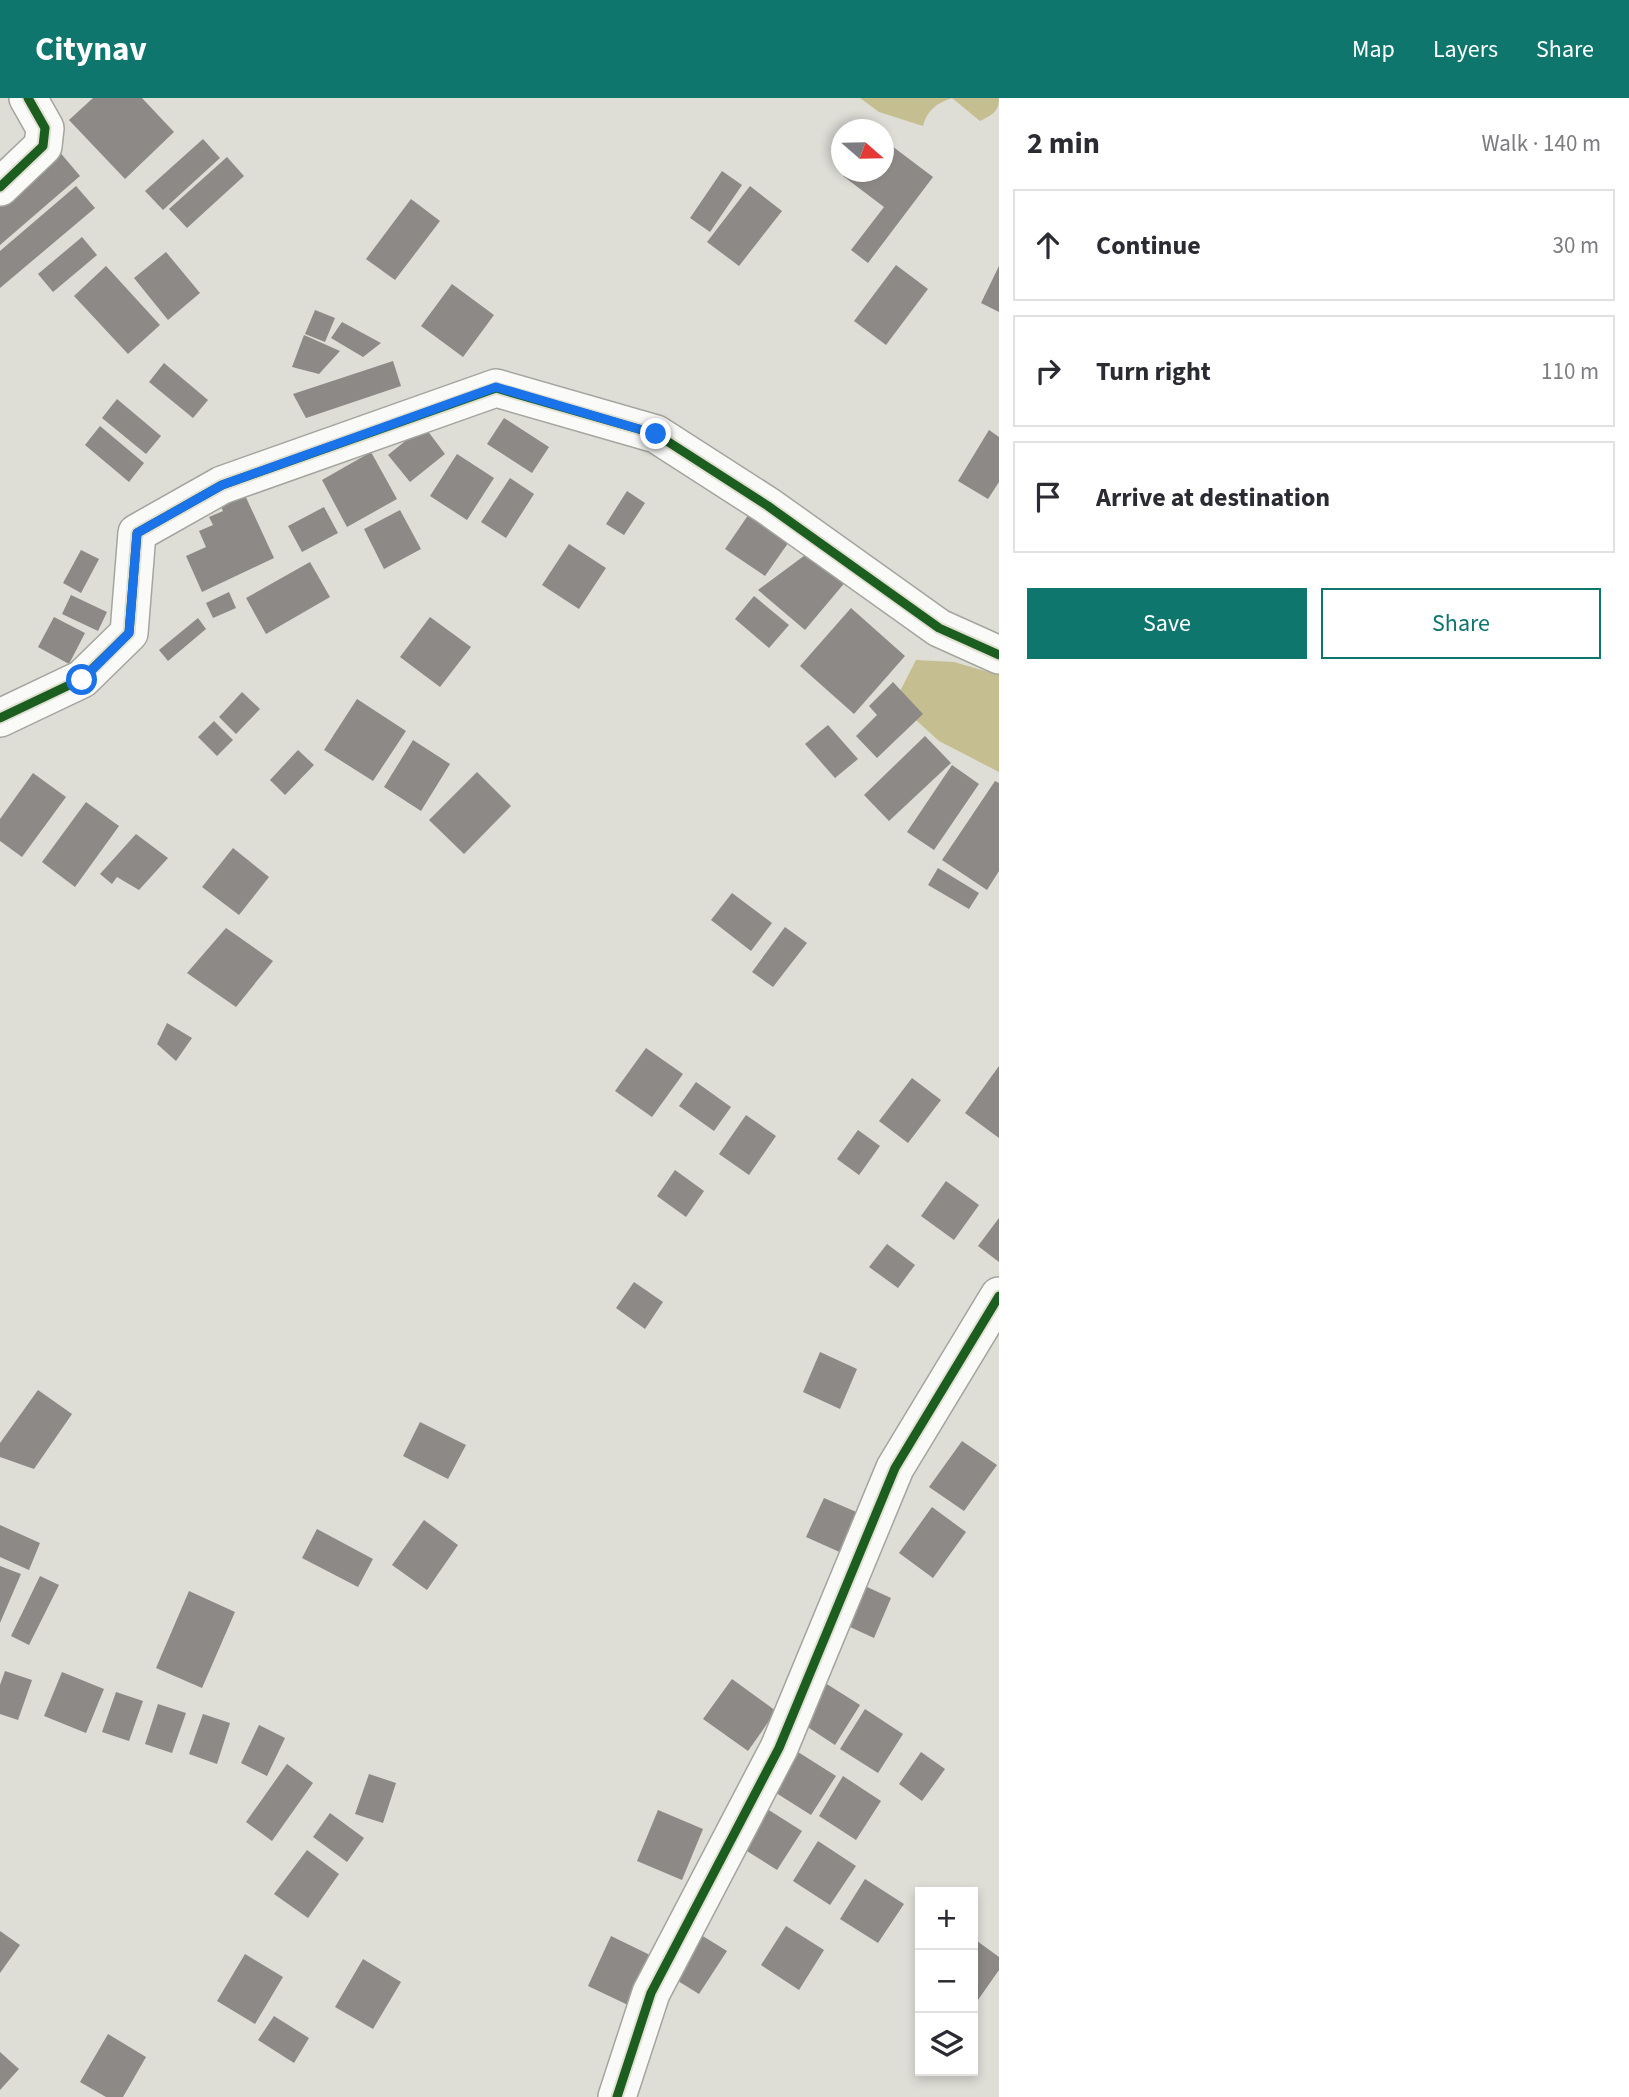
<!DOCTYPE html>
<meta charset="utf-8">
<style>
:root{--surface:#fff;--page:#f2f2f3;--text:#2b2b33;--muted:#7c7c81;--line:#e1e1e2;--accent:#0f766e}
body{margin:0;font-family:"Source Sans 3",sans-serif;background:var(--page);color:var(--text)}
.controls{position:absolute;right:21px;bottom:21px;display:grid;overflow:hidden;border-radius:0px;box-shadow:0 4px 10px #0003}
.controls button{width:63px;height:63px;display:grid;place-items:center;padding:0;border:0;border-bottom:2px solid var(--line);background:var(--surface);color:var(--text);font:35px sans-serif}
.compass{position:absolute;left:831px;top:21px;width:63px;height:63px;border-radius:50%;background:var(--surface);box-shadow:0 4px 10px #0003;rotate:110deg}
.stop{position:absolute;width:21px;height:21px;margin:-16px;border:5px solid #1a73e8;border-radius:50%;background:#fff}
.stop.end{background:#1a73e8;border-color:#fff;box-shadow:0 2px 7px #0008}
.list{margin:0;padding:0;list-style:none}
h2{display:flex;justify-content:space-between;align-items:center;height:91px;margin:0;padding:0 28px;font-size:30px}
h2 small{font-size:23px;font-weight:400;color:var(--muted)}
.list li{display:grid;grid-template-columns:46px 1fr auto;gap:21px;align-items:center;box-sizing:border-box;height:112px;margin:0 14px 14px;padding:0 14px;border:2px solid var(--line);border-radius:0px}
.list b{display:block;font-size:26px;white-space:nowrap}
.list em{font-size:23px;font-style:normal;color:var(--muted)}
.actions{display:flex;gap:14px;padding:21px 28px}
.actions a{flex:1;padding:16px 0;border:2px solid var(--accent);border-radius:0px;text-align:center;font-size:24px;color:var(--accent)}
.actions .main{background:var(--accent);color:#fff}
.icon{flex:none;width:38px;height:38px;fill:none;stroke:currentColor;stroke-width:2;stroke-linecap:round;stroke-linejoin:round}
.map{position:relative;flex:none;width:999px;height:1999px;overflow:hidden}
header{display:flex;align-items:center;gap:42px;box-sizing:border-box;height:98px;padding:0 35px;background:var(--accent);color:#fff}
header strong{font-size:33px}
nav{display:flex;gap:38px;margin-inline-start:auto;font-size:24px}
main{display:flex}
aside{flex:1;background:var(--surface)}
.map>svg:first-child{display:block}
.water{fill:#c5be91}
.building{fill:#8c8987}
.lines{fill:none;stroke-linecap:round;stroke-linejoin:round}
.street-casing{stroke:#a5a59f;stroke-width:40}
.street{stroke:#fafaf9;stroke-width:37}
.cycleway-casing{stroke:#e2e0d2;stroke-width:13}
.cycleway{stroke:#1b5e20;stroke-width:9}
.route{stroke:#1a73e8;stroke-width:9}
</style>
<header>
<strong>Citynav</strong>
<nav><a>Map</a><a>Layers</a><a>Share</a></nav>
</header>
<main>
<div class="map">
<svg width="999" height="1999" viewBox="0 0 999 1999">
<rect width="100%" height="100%" fill="#deddd6"/>
<g class="water">
<path d="M860 0H999C999 14 992 17 980 23L952 0C937 5 927 12 923 28L879 14Z"/>
<path d="M916 562 954 564 999 577V674L939 643 895 603Z"/>
</g>
<g class="building">
<path d="M93 0H142L174 34 125 81 69 22Z"/>
<path d="M203 41 220 60 163 112 145 93Z"/>
<path d="M884 42 933 79 868 165 851 152 884 109 843 78 847 74H884Z"/>
<path d="M58 52 80 78 0 147V102Z"/>
<path d="M227 59 244 78 187 130 169 111Z"/>
<path d="M722 73 742 87 710 134 690 120Z"/>
<path d="M76 88 95 110 0 190V153Z"/>
<path d="M750 88 782 113 739 168 707 144Z"/>
<path d="M411 101 440 123 395 182 366 161Z"/>
<path d="M82 139 97 157 53 194 38 176Z"/>
<path d="M166 154 200 195 168 222 134 180Z"/>
<path d="M896 167 928 191 886 247 854 223Z"/>
<path d="M106 168 160 227 128 256 74 198Z"/>
<path d="M999 168V214L981 205Z"/>
<path d="M452 186 494 217 463 259 421 228Z"/>
<path d="M315 212 335 220 325 244 305 236Z"/>
<path d="M342 224 381 245 363 259 331 240Z"/>
<path d="M304 237 340 253 319 276 292 269Z"/>
<path d="M393 263 401 288 306 320 293 296Z"/>
<path d="M164 265 208 302 193 320 149 284Z"/>
<path d="M117 301 161 338 146 356 102 320Z"/>
<path d="M504 320 549 349 532 375 487 346Z"/>
<path d="M100 328 144 365 129 384 85 347Z"/>
<path d="M424 328 445 356 410 384 388 357Z"/>
<path d="M989 332 999 339V384L988 401 958 383Z"/>
<path d="M371 354 397 401 347 429 322 382Z"/>
<path d="M457 356 494 380 467 422 430 398Z"/>
<path d="M510 380 534 396 506 440 481 424Z"/>
<path d="M243 393 274 460 202 494 186 458 206 449 199 433 213 427 209 419 223 413 219 404Z"/>
<path d="M627 393 645 405 624 437 606 426Z"/>
<path d="M324 409 338 435 302 454 288 428Z"/>
<path d="M753 410 793 438 765 478 725 451Z"/>
<path d="M400 412 421 451 384 471 364 431Z"/>
<path d="M569 446 606 470 579 511 542 487Z"/>
<path d="M81 452 99 461 81 495 63 485Z"/>
<path d="M812 452 847 482 805 532 758 492Z"/>
<path d="M310 464 330 499 266 536 246 500Z"/>
<path d="M229 494 236 510 213 520 206 505Z"/>
<path d="M71 497 107 514 98 533 62 516Z"/>
<path d="M754 498 789 527 769 550 735 521Z"/>
<path d="M851 510 905 558 854 616 800 568Z"/>
<path d="M54 519 85 535 69 566 38 549Z"/>
<path d="M430 519 471 549 440 589 400 559Z"/>
<path d="M198 520 206 531 168 563 159 552Z"/>
<path d="M893 584 923 616 877 660 856 638 877 617 869 608Z"/>
<path d="M242 594 260 611 236 636 219 619Z"/>
<path d="M357 601 406 633 373 683 324 652Z"/>
<path d="M214 623 233 642 217 658 198 639Z"/>
<path d="M828 627 858 661 835 680 805 646Z"/>
<path d="M925 638 951 665 889 723 864 697Z"/>
<path d="M413 642 450 666 421 713 384 689Z"/>
<path d="M298 652 314 667 285 697 270 682Z"/>
<path d="M952 667 979 686 934 752 907 734Z"/>
<path d="M477 674 511 708 464 756 429 722Z"/>
<path d="M33 675 66 699 22 759 0 743V721Z"/>
<path d="M995 683 999 685V773L987 792 942 762Z"/>
<path d="M86 704 119 728 75 789 42 764Z"/>
<path d="M136 736 168 760 139 792 117 779 112 786 100 776Z"/>
<path d="M233 750 269 779 239 817 202 789Z"/>
<path d="M938 770 979 795 969 811 928 787Z"/>
<path d="M732 795 772 825 751 853 711 822Z"/>
<path d="M785 829 807 845 773 889 752 874Z"/>
<path d="M226 830 273 863 236 909 187 875Z"/>
<path d="M167 925 192 940 176 963 157 946Z"/>
<path d="M646 950 683 976 652 1019 615 993Z"/>
<path d="M999 968V1040L965 1015Z"/>
<path d="M912 980 941 1002 908 1045 879 1023Z"/>
<path d="M696 984 731 1009 714 1033 679 1008Z"/>
<path d="M746 1017 776 1038 749 1077 719 1056Z"/>
<path d="M858 1032 880 1048 859 1077 837 1061Z"/>
<path d="M675 1072 704 1093 686 1119 657 1098Z"/>
<path d="M946 1083 979 1107 954 1142 921 1118Z"/>
<path d="M999 1120V1164L978 1148Z"/>
<path d="M887 1146 915 1167 898 1190 869 1169Z"/>
<path d="M634 1184 663 1204 645 1231 616 1210Z"/>
<path d="M820 1254 857 1271 840 1311 803 1294Z"/>
<path d="M38 1292 72 1316 34 1371 0 1359V1345Z"/>
<path d="M420 1324 466 1347 448 1381 403 1358Z"/>
<path d="M962 1343 997 1367 964 1413 929 1389Z"/>
<path d="M824 1400 861 1416 844 1456 806 1439Z"/>
<path d="M932 1409 966 1434 933 1480 899 1455Z"/>
<path d="M424 1422 458 1447 427 1492 392 1467Z"/>
<path d="M0 1427 40 1445 29 1472 0 1459Z"/>
<path d="M317 1431 373 1461 358 1489 302 1460Z"/>
<path d="M0 1468 21 1476 0 1525Z"/>
<path d="M40 1478 59 1487 29 1547 11 1538Z"/>
<path d="M854 1483 891 1500 874 1540 837 1523Z"/>
<path d="M189 1493 235 1514 202 1590 156 1570Z"/>
<path d="M5 1573 32 1582 18 1622 0 1616V1587Z"/>
<path d="M62 1574 104 1591 86 1635 44 1618Z"/>
<path d="M732 1581 776 1613 748 1653 703 1621Z"/>
<path d="M822 1583 860 1607 835 1647 797 1622Z"/>
<path d="M116 1594 143 1603 129 1643 102 1634Z"/>
<path d="M158 1606 186 1615 172 1655 145 1646Z"/>
<path d="M865 1611 903 1636 878 1675 840 1651Z"/>
<path d="M203 1616 230 1625 217 1666 189 1656Z"/>
<path d="M259 1627 285 1640 267 1678 241 1665Z"/>
<path d="M798 1654 836 1678 811 1717 773 1693Z"/>
<path d="M921 1654 945 1671 922 1703 899 1686Z"/>
<path d="M287 1666 313 1685 272 1743 246 1724Z"/>
<path d="M369 1676 396 1685 383 1725 355 1716Z"/>
<path d="M843 1678 881 1703 856 1742 819 1718Z"/>
<path d="M764 1709 802 1733 777 1772 739 1748Z"/>
<path d="M658 1712 703 1731 682 1782 637 1763Z"/>
<path d="M330 1715 364 1740 347 1764 313 1739Z"/>
<path d="M818 1743 856 1768 830 1807 793 1783Z"/>
<path d="M307 1752 339 1776 308 1820 274 1796Z"/>
<path d="M865 1781 904 1806 878 1845 840 1821Z"/>
<path d="M786 1828 824 1852 799 1892 761 1867Z"/>
<path d="M693 1832 727 1853 699 1896 665 1875Z"/>
<path d="M0 1833 20 1847 0 1875Z"/>
<path d="M611 1838 652 1858 628 1907 588 1888Z"/>
<path d="M973 1840 999 1859V1872L973 1909Z"/>
<path d="M245 1856 283 1879 255 1926 217 1903Z"/>
<path d="M363 1861 401 1884 373 1931 335 1909Z"/>
<path d="M274 1918 309 1940 294 1965 258 1942Z"/>
<path d="M108 1936 146 1959 123 1999H106L80 1984Z"/>
<path d="M0 1954 19 1971 0 1992Z"/>
</g>
<g class="lines">
<g class="street-casing">
<g id="street">
<path d="M0 89 43 48 45 30 28 0"/>
<path d="M0 620 82 581 129 535 137 435 222 387 496 290 656 336 768 408 939 530 999 557"/>
<path d="M617 1999 651 1895 779 1650 895 1370 999 1198"/>
</g>
</g>
<use href="#street" class="street"/>
<g class="cycleway-casing">
<g id="cycleway">
<path d="M0 89 43 48 45 30 28 0"/>
<path d="M0 620 82 581 129 535 137 435 222 387 496 290 656 336 768 408 939 530 999 557"/>
<path d="M617 1999 651 1895 779 1650 895 1370 999 1198"/>
</g>
</g>
<use href="#cycleway" class="cycleway"/>
</g>
<g class="lines">
<path class="route" d="M82 582 129 535 137 435 222 387 496 289 656 336"/>
</g>
</svg>
<div class="controls">
<button>+</button>
<button>−</button>
<button><svg class="icon" aria-label="layers" viewBox="0 0 24 24"><path d="M12 4l9 5-9 5-9-5zM3 14l9 5 9-5"/></svg></button>
</div>
<svg class="compass" viewBox="-18 -18 36 36"><path d="M0-13l5 13h-10z" fill="#e53935"/><path d="M0 13l5-13h-10z" fill="#7c7c81"/></svg>
<div class="stop" style="left:82px;top:582px"></div>
<div class="stop end" style="left:656px;top:336px"></div>
</div>
<aside>
<h2>2 min<small>Walk · 140 m</small></h2>
<ul class="list">
<li><svg class="icon" aria-label="ahead" viewBox="0 0 24 24"><path d="M12 20V5M6 11l6-6 6 6"/></svg><div><b>Continue</b></div><em>30 m</em></li>
<li><svg class="icon" aria-label="right" viewBox="0 0 24 24"><path d="M7 20v-9h11M14 6l5 5-5 5"/></svg><div><b>Turn right</b></div><em>110 m</em></li>
<li><svg class="icon" aria-label="arrive" viewBox="0 0 24 24"><path d="M6 21V4h12l-3 4 3 4H6"/></svg><div><b>Arrive at destination</b></div></li>
</ul>
<div class="actions"><a class="main">Save</a><a>Share</a></div>
</aside>
</main>
